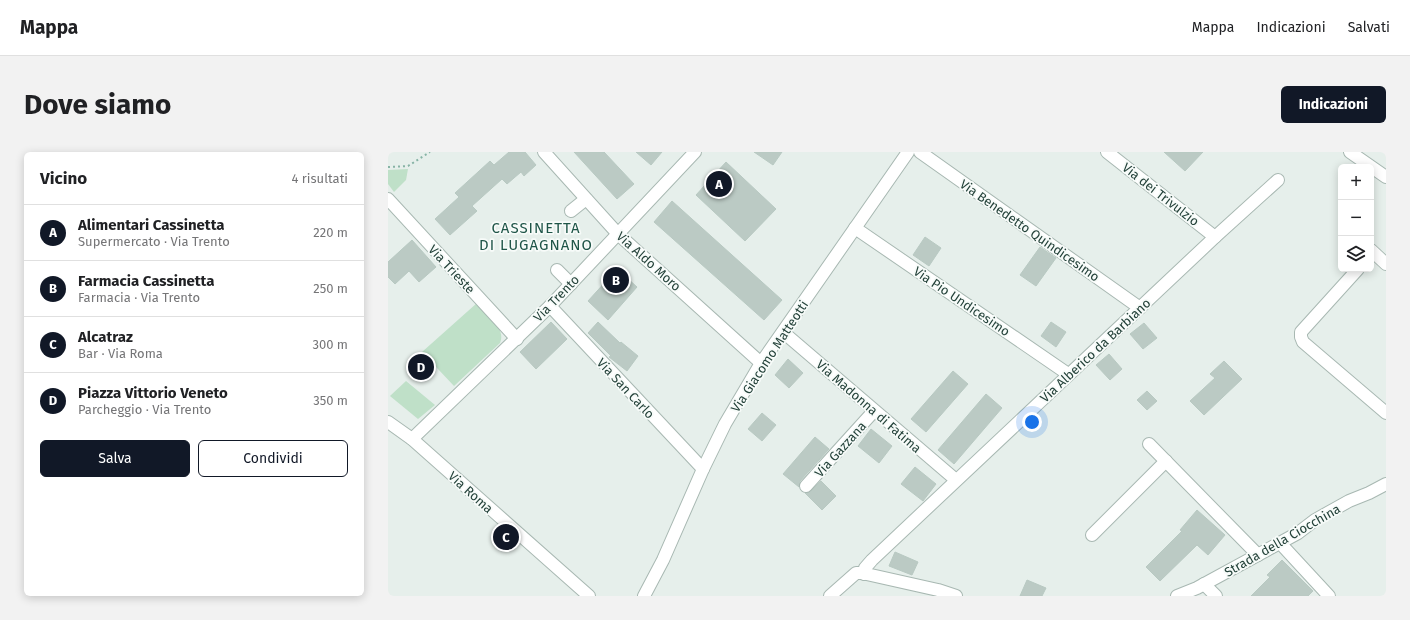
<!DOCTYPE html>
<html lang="it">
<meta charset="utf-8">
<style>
:root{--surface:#fff;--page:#f2f2f2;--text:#202124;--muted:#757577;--line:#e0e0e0;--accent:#111827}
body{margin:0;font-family:"Fira Sans",sans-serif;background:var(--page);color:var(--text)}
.controls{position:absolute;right:12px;top:12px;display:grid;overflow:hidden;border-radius:6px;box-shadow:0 2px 10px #0003}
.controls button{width:36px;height:36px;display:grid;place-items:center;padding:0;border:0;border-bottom:1px solid var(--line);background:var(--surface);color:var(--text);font:20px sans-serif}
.you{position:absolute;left:644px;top:270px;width:14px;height:14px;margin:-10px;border:3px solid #fff;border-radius:50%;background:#1a73e8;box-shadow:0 0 0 6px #1a73e833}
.badge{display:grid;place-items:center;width:26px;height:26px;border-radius:50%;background:var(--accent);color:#fff;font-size:13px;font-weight:700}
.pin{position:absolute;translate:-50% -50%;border:2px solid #fff;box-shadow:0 1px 4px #0006}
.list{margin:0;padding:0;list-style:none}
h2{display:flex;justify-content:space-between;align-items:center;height:52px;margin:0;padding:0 16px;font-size:17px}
h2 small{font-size:13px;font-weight:400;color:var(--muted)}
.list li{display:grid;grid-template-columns:26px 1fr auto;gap:12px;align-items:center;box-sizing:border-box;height:56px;padding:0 16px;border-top:1px solid var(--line)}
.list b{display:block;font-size:15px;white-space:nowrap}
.list p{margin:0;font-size:13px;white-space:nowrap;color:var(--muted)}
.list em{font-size:13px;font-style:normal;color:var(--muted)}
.actions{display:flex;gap:8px;padding:12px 16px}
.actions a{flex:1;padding:9px 0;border:1px solid var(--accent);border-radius:6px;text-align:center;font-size:14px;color:var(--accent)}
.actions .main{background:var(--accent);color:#fff}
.icon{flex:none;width:22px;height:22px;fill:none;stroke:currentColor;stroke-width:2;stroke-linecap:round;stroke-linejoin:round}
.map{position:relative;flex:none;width:998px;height:444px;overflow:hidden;border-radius:6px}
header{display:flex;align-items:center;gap:24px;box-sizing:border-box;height:56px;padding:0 20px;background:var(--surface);border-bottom:1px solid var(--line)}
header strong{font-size:19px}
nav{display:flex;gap:22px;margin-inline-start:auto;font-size:14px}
.intro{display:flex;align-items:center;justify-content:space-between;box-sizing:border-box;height:96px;padding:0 24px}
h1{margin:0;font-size:28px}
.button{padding:10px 18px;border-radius:6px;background:var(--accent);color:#fff;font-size:14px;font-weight:700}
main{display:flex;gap:24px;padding:0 24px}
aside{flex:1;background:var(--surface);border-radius:6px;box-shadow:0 2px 10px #0003}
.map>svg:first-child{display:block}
.green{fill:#bfe0c8}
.building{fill:#bbcac4;stroke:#b8c9c2}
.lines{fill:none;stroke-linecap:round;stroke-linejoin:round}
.minor-casing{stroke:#a8b8b2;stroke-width:14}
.path{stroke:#86b3a5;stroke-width:2;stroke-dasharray:2 3;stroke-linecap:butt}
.minor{stroke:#fff;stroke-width:12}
.labels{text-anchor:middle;stroke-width:3.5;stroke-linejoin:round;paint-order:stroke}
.street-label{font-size:13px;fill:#24423a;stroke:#f7fbf9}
.quarter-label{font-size:15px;letter-spacing:1px;fill:#1f5548;stroke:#f7fbf9}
</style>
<header>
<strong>Mappa</strong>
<nav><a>Mappa</a><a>Indicazioni</a><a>Salvati</a></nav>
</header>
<div class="intro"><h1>Dove siamo</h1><a class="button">Indicazioni</a></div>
<main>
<aside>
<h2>Vicino<small>4 risultati</small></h2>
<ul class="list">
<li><span class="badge">A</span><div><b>Alimentari Cassinetta</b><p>Supermercato · Via Trento</p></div><em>220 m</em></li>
<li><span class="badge">B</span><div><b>Farmacia Cassinetta</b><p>Farmacia · Via Trento</p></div><em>250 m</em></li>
<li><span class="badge">C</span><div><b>Alcatraz</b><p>Bar · Via Roma</p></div><em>300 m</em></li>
<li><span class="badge">D</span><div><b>Piazza Vittorio Veneto</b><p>Parcheggio · Via Trento</p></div><em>350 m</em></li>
</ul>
<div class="actions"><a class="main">Salva</a><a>Condividi</a></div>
</aside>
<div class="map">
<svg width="998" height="444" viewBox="0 0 998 444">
<rect width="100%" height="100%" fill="#e6efeb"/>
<g class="green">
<path d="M20 17 18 28 6 40 0 32V18Z"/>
<path d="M89 151C98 161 119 177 112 191L66 234 34 200Z"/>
<path d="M18 229 47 253 30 267 2 244Z"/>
</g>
<g class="building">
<path d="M121 0H137L148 13 136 24 133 20 119 32 114 27 84 54 89 59 62 83 47 67 71 45 67 41 102 9 106 13Z"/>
<path d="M186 0H216L246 32 229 47Z"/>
<path d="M248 0H274L263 13Z"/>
<path d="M366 0H394L385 13Z"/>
<path d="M776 0H815L797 19Z"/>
<path d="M338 10 388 57 357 89 308 43Z"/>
<path d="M284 49 394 148 376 168 266 70Z"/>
<path d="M537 85 553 96 541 114 525 103Z"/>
<path d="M24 88 48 115 31 130 21 119 7 132 0 125V110Z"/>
<path d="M652 95 668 106 648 134 632 123Z"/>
<path d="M229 117 249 135 220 168 200 149Z"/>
<path d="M163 170 179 187 148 217 132 200Z"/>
<path d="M210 170 232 191 233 190 250 204 239 219 221 205 223 204 200 181Z"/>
<path d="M663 170 678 180 668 195 653 184Z"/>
<path d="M756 171 769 186 755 197 742 182Z"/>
<path d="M721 202 734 217 722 228 708 213Z"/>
<path d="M400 207 415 221 401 236 387 223Z"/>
<path d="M836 209 854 227 816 263 802 249 827 226 822 222Z"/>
<path d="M565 219 580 232 538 280 523 267Z"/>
<path d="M759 239 769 249 759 258 749 248Z"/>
<path d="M598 242 614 256 566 312 550 298Z"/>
<path d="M374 261 388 273 374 289 360 277Z"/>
<path d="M483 277 504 294 491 311 470 294Z"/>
<path d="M427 285 441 297 412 329 411 335 395 322Z"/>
<path d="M527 315 548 332 535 349 513 332Z"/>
<path d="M433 329 448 344 434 358 417 341 423 339Z"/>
<path d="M809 358 837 383 820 403 809 393 772 429 758 415 794 379 792 378Z"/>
<path d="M507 400 530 410 524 423 501 414Z"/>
<path d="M894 408 925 439 920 444H863L882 425 879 423Z"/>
<path d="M639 428 658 436 654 444H632Z"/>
</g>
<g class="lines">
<g class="minor-casing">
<g id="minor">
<path d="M156 0 230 82 373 211"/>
<path d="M532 0 752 156"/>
<path d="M719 0 827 85"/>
<path d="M962 0 998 25"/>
<path d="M0 47 129 187"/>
<path d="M183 59 198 47"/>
<path d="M467 76 680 222"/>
<path d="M983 98 998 112"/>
<path d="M970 117 913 180V185L915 190 998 261"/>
<path d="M169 118 183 132"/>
<path d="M162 154 315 317"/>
<path d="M395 180 568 328"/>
<path d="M0 270 24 287 201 444"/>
<path d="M24 287 162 154 307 0"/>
<path d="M761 292 870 403"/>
<path d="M418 334 486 259"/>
<path d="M704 383 778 309"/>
<path d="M892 391 941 444"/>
<path d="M476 422 477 416 484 408 827 85 890 28"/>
<path d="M816 432 828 444"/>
<path d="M256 444 275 408 315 317 337 272 373 211 520 0"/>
<path d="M442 444 468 421H474L550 438 568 444"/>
<path d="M789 444 809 436 910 381 927 368 961 349 981 341 998 332"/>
</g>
</g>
<path class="path" d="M0 15 20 14 42 0"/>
<use href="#minor" class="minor"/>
</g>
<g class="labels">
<g class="street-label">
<text transform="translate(773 42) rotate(38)" y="5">Via dei Trivulzio</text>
<text transform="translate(642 78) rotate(35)" y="5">Via Benedetto Quindicesimo</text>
<text transform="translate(261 109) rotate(42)" y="5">Via Aldo Moro</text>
<text transform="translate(64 117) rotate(47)" y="5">Via Trieste</text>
<text transform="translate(168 146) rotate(-46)" y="5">Via Trento</text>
<text transform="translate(574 149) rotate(34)" y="5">Via Pio Undicesimo</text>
<text transform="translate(707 198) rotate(-43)" y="5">Via Alberico da Barbiano</text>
<text transform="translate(381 204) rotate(-57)" y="5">Via Giacomo Matteotti</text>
<text transform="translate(238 236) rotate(47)" y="5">Via San Carlo</text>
<text transform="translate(481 254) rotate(41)" y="5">Via Madonna di Fatima</text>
<text transform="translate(452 297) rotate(-48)" y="5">Via Gazzana</text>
<text transform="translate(83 340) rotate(42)" y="5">Via Roma</text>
<text transform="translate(894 388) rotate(-30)" y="5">Strada della Ciocchina</text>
</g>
<g class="quarter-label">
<text x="148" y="81">CASSINETTA<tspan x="148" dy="17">DI LUGAGNANO</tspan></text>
</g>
</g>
</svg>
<div class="controls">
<button>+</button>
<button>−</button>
<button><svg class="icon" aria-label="layers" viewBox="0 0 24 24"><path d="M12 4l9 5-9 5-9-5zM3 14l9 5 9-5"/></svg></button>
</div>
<div class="you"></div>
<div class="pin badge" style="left:331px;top:32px">A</div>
<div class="pin badge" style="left:228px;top:128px">B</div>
<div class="pin badge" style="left:118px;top:385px">C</div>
<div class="pin badge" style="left:33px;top:215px">D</div>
</div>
</main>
